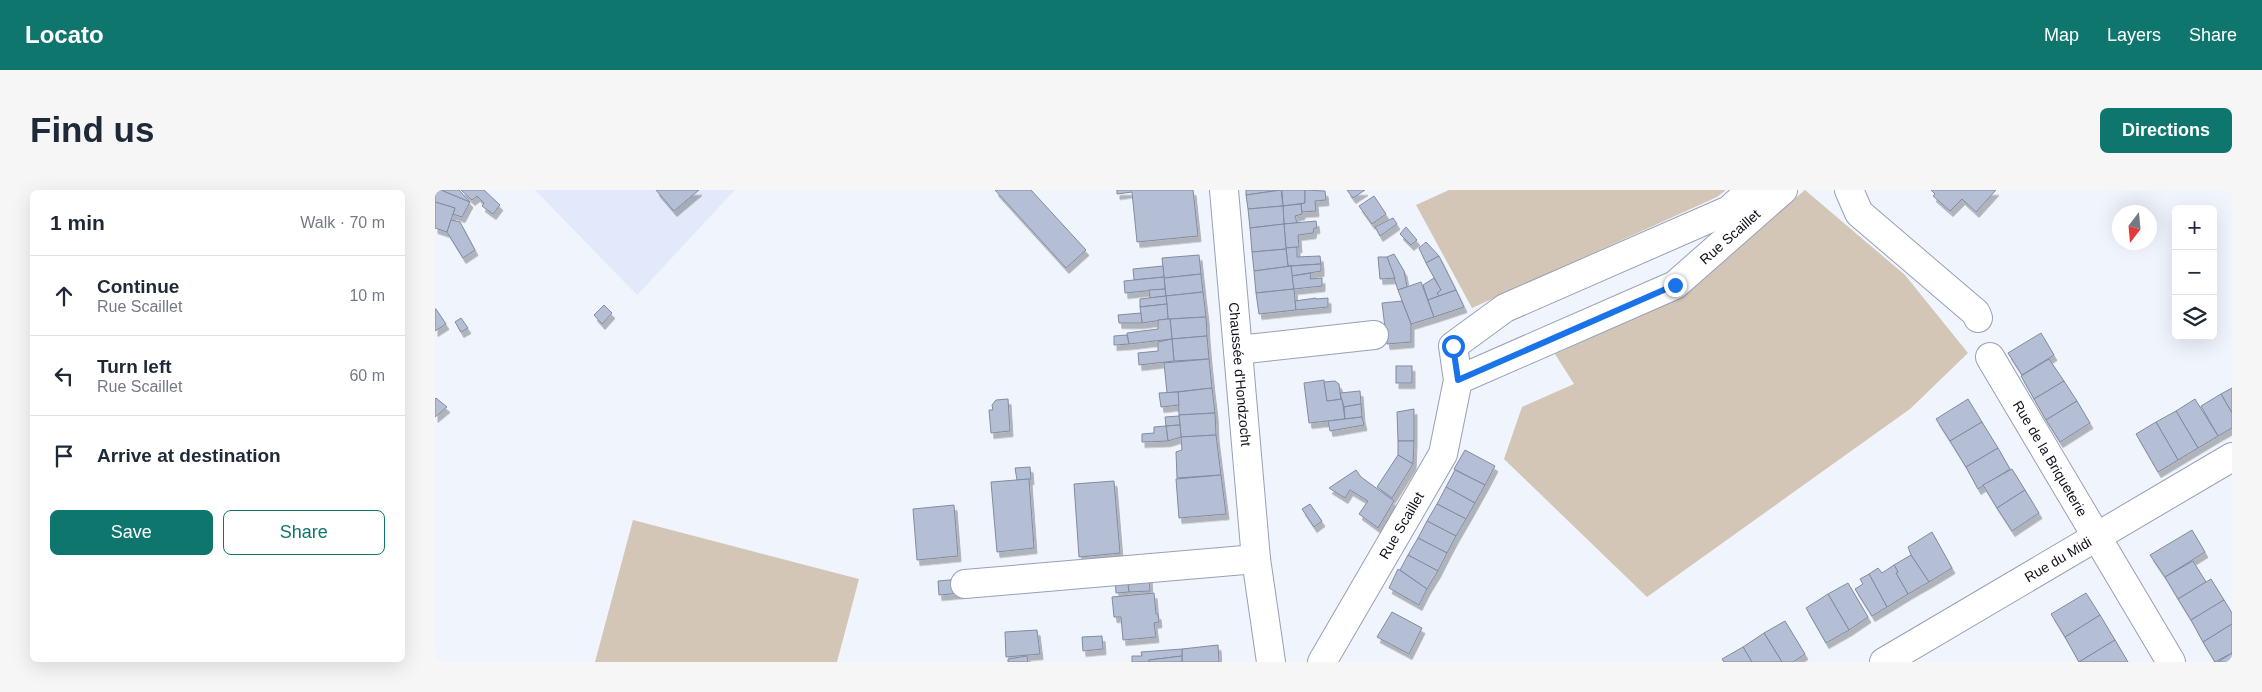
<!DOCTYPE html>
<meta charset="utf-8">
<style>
:root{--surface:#fff;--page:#f6f6f7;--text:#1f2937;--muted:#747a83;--line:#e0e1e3;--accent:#0f766e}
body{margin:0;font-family:Helvetica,sans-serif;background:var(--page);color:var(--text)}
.controls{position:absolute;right:15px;top:15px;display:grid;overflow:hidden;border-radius:8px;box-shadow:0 5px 20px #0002}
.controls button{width:45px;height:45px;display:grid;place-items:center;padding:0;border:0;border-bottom:1px solid var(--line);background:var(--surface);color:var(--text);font:25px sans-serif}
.compass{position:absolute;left:1677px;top:15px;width:45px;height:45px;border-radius:50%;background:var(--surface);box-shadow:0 5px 20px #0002;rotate:196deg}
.stop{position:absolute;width:15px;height:15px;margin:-11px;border:4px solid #1a73e8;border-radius:50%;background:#fff}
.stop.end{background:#1a73e8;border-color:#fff;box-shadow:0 1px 5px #0008}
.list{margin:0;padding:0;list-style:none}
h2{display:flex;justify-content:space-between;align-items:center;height:65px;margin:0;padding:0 20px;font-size:21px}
h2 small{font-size:16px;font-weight:400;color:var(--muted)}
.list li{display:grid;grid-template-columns:32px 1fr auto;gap:15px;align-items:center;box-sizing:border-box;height:80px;padding:0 20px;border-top:1px solid var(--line)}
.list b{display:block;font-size:19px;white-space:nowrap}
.list p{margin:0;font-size:16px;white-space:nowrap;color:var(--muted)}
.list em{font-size:16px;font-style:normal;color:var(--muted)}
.actions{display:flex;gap:10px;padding:15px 20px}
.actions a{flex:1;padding:11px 0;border:1px solid var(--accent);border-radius:8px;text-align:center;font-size:18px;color:var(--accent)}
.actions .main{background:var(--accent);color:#fff}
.icon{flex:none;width:28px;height:28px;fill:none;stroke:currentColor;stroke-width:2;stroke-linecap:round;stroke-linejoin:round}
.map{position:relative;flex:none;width:1797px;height:472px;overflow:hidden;border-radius:8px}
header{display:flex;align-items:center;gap:30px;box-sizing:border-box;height:70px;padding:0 25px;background:var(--accent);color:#fff}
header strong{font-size:24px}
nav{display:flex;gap:28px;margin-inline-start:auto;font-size:18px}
.intro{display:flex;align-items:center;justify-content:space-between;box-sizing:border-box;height:120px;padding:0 30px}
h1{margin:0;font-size:35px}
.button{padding:12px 22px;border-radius:8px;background:var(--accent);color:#fff;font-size:18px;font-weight:700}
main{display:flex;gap:30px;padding:0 30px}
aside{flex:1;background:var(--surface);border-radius:8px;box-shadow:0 5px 20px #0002}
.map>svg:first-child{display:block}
.built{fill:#e1e9fb}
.green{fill:#d4c6b6}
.building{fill:#b4bed4;stroke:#828ba0;filter:url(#shadow)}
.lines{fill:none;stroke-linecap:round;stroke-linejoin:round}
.minor-casing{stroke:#97a0b5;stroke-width:30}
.major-casing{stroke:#97a0b5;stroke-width:30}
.minor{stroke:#fff;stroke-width:28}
.major{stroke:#fff;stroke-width:28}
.route{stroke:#1a73e8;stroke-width:6}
.labels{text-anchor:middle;stroke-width:4;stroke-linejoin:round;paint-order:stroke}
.street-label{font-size:14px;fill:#0e1119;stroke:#fff}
</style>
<header>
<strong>Locato</strong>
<nav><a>Map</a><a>Layers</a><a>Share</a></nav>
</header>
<div class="intro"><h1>Find us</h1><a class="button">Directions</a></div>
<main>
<aside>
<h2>1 min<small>Walk · 70 m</small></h2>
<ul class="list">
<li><svg class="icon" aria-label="ahead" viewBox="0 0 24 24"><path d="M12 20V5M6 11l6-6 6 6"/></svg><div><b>Continue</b><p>Rue Scaillet</p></div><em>10 m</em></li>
<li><svg class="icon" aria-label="left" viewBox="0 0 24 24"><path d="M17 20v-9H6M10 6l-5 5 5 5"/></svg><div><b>Turn left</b><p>Rue Scaillet</p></div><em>60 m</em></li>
<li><svg class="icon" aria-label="arrive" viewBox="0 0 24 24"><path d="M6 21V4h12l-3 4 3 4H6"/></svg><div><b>Arrive at destination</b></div></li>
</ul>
<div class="actions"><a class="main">Save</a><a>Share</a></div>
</aside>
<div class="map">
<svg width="1797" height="472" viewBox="0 0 1797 472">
<defs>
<filter id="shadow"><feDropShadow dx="3" dy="5.5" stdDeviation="0" flood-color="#0004"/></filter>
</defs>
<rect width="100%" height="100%" fill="#f0f4fd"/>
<path class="built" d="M100 0H300L202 105Z"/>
<g class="green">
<path d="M1014 0H1291L1282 7 1037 118 981 15Z"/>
<path d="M1370 0 1470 85 1533 163 1475 219 1212 407 1069 269 1087 217 1139 194 1120 164 1247 106Z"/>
<path d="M198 330 424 389 402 472H160Z"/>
</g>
<g class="building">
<path d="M0 0H6L35 12 27 27 18 24 20 18 0 12Z"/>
<path d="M6 0H24L35 12Z"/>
<path d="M26 0H49L65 15 58 24 47 16 49 13 42 6 37 10Z"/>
<path d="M221 0H264L239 21Z"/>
<path d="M560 0H596L651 60 631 78Z"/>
<path d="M682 0H758L763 46 702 52 697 2 682 4Z"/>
<path d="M811 0H846L811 5Z"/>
<path d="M846 0 848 16 813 19 811 5Z"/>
<path d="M847 0H870V13L848 16Z"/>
<path d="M870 0 890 1 891 10 880 11 881 21 867 22 866 14 870 13Z"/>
<path d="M912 0H930L918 8Z"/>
<path d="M1496 0H1561L1541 22 1527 9 1515 21 1498 6 1500 4Z"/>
<path d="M939 6 951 24 937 34 924 16Z"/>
<path d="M0 12 20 18 12 42 0 38Z"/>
<path d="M866 14 867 24 860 26 862 33 849 34 848 16Z"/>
<path d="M848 16 849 34 815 38 813 19Z"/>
<path d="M958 28 962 34 945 46 940 37Z"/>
<path d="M16 30 25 32 40 60 28 68 12 42Z"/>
<path d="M881 31 882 38H879L878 43 863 45 864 57 851 58 849 34Z"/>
<path d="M849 34 851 59 817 62 815 38Z"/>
<path d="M971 37 982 50 976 55 965 44Z"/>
<path d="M991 52 1004 66 991 73 984 58Z"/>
<path d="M862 57V67L885 66 886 74 853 76 851 58Z"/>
<path d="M851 59 853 76H856L819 81 817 62Z"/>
<path d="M959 64 969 81 972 97 963 100 952 67Z"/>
<path d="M764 65 766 84 729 88 727 68Z"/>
<path d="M1004 66 1021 100 1004 106 1002 103 1006 100 991 73Z"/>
<path d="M943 67H952L960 88 945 89Z"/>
<path d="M886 74V81L857 86 856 76Z"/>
<path d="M728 76 729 87 699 90 698 79Z"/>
<path d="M856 76 859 99 821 103 819 81Z"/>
<path d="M876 83 875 89 887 88V96L859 99 857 86Z"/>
<path d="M766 84 768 102 731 106 729 88Z"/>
<path d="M729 87 730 99 690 103 689 91Z"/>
<path d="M999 88 1006 100 1002 103 1004 106 993 110 988 95Z"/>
<path d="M986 92 999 127 976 134 963 100Z"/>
<path d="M730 99 731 106 715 108 714 100Z"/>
<path d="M859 99 861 120 824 124 821 103Z"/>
<path d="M1021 100 1029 117 999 127 993 110Z"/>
<path d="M768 102 771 127 733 129 731 106Z"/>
<path d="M731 106 732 114 705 117V109Z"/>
<path d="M881 108V109L893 108V117L861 120 860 111Z"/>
<path d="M967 111 976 134V152L952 154 947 113Z"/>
<path d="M732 114 733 129 707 133 705 117Z"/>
<path d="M169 115 177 123 167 134 159 125Z"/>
<path d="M0 119H1L11 134 0 141Z"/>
<path d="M706 123 707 133H684L683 125Z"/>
<path d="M771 127 772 146 737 149 735 129Z"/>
<path d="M26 128 33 138 26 142 20 132Z"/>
<path d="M733 129H735L737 149 694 154 692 143 723 139V130Z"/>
<path d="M1606 143 1619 165 1587 185 1573 163Z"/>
<path d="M692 145 694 154 679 155V146Z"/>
<path d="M772 146 774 169 739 171 737 149Z"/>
<path d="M737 149 739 171 704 175 703 163 723 161V152Z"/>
<path d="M774 169 777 198 732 203 729 173Z"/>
<path d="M1614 169 1629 191 1599 209 1586 186Z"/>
<rect x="961" y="176" width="16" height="17"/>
<path d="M889 190 892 211 907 209 910 229 874 233 869 193Z"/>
<path d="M900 191 904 194 906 209 892 211 889 192Z"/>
<path d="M1629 191 1642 211 1611 230 1599 209Z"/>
<path d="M777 198 780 223 744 225 743 202Z"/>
<path d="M1797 198V223L1786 204Z"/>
<path d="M925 201 926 214 909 217 905 203Z"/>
<path d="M743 202 744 215 726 217 724 203Z"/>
<path d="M1786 204 1797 223V238L1783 246 1766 216Z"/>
<path d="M1 208 12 217 0 227V209Z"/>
<path d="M573 209 575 241 556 243 554 220H558L557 215 561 210Z"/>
<path d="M1533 209 1547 232 1515 251 1501 229Z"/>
<path d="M1760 209 1783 246 1763 258 1741 221Z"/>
<path d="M1642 211 1655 233 1625 252 1611 230Z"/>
<path d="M926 214 927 227 910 229 909 217Z"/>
<path d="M979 219V251H963L962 222Z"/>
<path d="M1741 221 1763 258 1743 270 1721 232Z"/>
<path d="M780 223 781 245 746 247 744 225Z"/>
<path d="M744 226 745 235 731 236 730 227Z"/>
<path d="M927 227 929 235 895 241 893 231Z"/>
<path d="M1547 232 1563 258 1531 277 1515 251Z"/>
<path d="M1721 232 1743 270 1723 282 1701 244Z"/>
<path d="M745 235 746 247 733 251 731 236Z"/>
<path d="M731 236 733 251 707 252V244L719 243V237Z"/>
<path d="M781 245 786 285 742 288 741 262 747 260 746 247Z"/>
<path d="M963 251H979L978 274 963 265Z"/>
<path d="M1563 258 1575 279 1543 299 1531 277Z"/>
<path d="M1030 260 1060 276 1050 295 1019 279Z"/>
<path d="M963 265 978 274 957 308 942 297Z"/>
<path d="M595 277 596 289 582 290 580 278Z"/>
<path d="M1577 279 1590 300 1562 318 1548 295Z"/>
<path d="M921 280 926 287 959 311 943 338 924 324 933 311 915 300 910 308 894 298Z"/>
<path d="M1020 280 1050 295 1040 313 1011 297Z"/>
<path d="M786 285 791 324 744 328 741 289Z"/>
<path d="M594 289 599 358 562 362 556 292Z"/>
<path d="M679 291 685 363 644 367 639 294Z"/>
<path d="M1011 297 1040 313 1031 329 1002 314Z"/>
<path d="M1590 300 1604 323 1577 341 1562 318Z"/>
<path d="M875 314 887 331 879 337 867 319Z"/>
<path d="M1002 314 1031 329 1021 346 992 331Z"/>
<path d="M519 315 523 366 482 370 478 319Z"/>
<path d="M992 331 1021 346 1012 363 983 348Z"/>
<path d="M1757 340 1770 362 1730 387 1715 365Z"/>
<path d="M1497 342 1517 378 1494 392 1476 365 1473 357Z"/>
<path d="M983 348 1012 363 1003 381 973 365Z"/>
<path d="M973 365 1003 381 992 399 965 380Z"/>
<path d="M1476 365 1494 392 1473 404 1461 383 1463 382 1459 375Z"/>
<path d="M1758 371 1771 392 1743 409 1730 387Z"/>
<path d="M1459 375 1463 382 1461 383 1473 404 1452 417 1434 384 1443 378 1447 383Z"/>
<path d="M963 379 992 399 984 415 954 398Z"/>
<path d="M1434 384 1452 417 1437 426 1420 399 1428 394 1425 389Z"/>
<path d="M714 385 715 401 694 402 692 387Z"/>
<path d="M692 387 694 402 681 403 680 388Z"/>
<path d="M525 389 526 403 504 405 503 391Z"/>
<path d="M1776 389 1789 410 1756 430 1743 409Z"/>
<path d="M1413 393 1433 427 1414 440 1393 404Z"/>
<path d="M719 403 721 424H723L724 432 719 433 721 447 688 450 686 427H679L677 407Z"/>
<path d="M1651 403 1665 425 1630 447 1616 424Z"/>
<path d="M1393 404 1414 440 1391 453 1371 418Z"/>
<path d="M1789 410 1797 423V434L1768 452 1756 430Z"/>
<path d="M957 422 987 438 974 464 942 447Z"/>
<path d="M1665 425 1680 450 1644 472 1630 447Z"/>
<path d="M1350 431 1370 464 1358 472H1347L1329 443Z"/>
<path d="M1797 434V463L1780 472 1768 452Z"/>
<path d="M602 440 605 464 571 467 570 442Z"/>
<path d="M1329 443 1347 472H1317L1308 457Z"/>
<path d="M667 446 668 459 648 461 647 447Z"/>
<path d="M1680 450 1693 472H1644Z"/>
<path d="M783 455 784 472H747V459Z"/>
<path d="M1308 457 1317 472H1289L1287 469Z"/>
<path d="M747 459V466L714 470V472H697V466H707L706 462Z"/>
<path d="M1797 463V472H1783Z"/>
<path d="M592 466 593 472H573V469Z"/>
<path d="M747 466V472H714V470Z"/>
</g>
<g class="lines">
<g class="minor-casing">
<g id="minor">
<path d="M1414 0 1424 23 1541 123 1543 128"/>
<path d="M803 160 939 145"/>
<path id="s1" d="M1555 167 1736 472"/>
<path id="s2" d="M1023 190 1240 95 1348 0"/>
<path d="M530 394 821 369"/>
<path id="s3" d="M887 472 1008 264 1023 190 1018 156 1070 118 1294 20 1316 0"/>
<path id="s4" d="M1449 472 1797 267"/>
</g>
</g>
<g class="major-casing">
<g id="major">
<path id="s5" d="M789 0 821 369 836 472"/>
</g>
</g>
<use href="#minor" class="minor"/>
<use href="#major" class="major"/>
</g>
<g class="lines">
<path class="route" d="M1018 156 1023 190 1240 95"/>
</g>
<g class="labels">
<g class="street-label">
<text dy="5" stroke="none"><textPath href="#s2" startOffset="310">Rue Scaillet</textPath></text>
<text dy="5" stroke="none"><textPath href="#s5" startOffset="185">Chaussée d'Hondzocht</textPath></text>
<text dy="5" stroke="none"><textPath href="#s1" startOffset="118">Rue de la Briqueterie</textPath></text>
<text dy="5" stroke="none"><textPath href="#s3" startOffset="158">Rue Scaillet</textPath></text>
<text dy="5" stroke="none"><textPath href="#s4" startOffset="202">Rue du Midi</textPath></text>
</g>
</g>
</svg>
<div class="controls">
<button>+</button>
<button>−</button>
<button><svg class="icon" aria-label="layers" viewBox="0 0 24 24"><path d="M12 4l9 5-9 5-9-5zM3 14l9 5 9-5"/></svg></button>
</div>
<svg class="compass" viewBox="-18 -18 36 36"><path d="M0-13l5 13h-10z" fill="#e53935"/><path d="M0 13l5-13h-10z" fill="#747a83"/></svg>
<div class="stop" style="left:1018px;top:156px"></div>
<div class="stop end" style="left:1240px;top:95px"></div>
</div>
</main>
